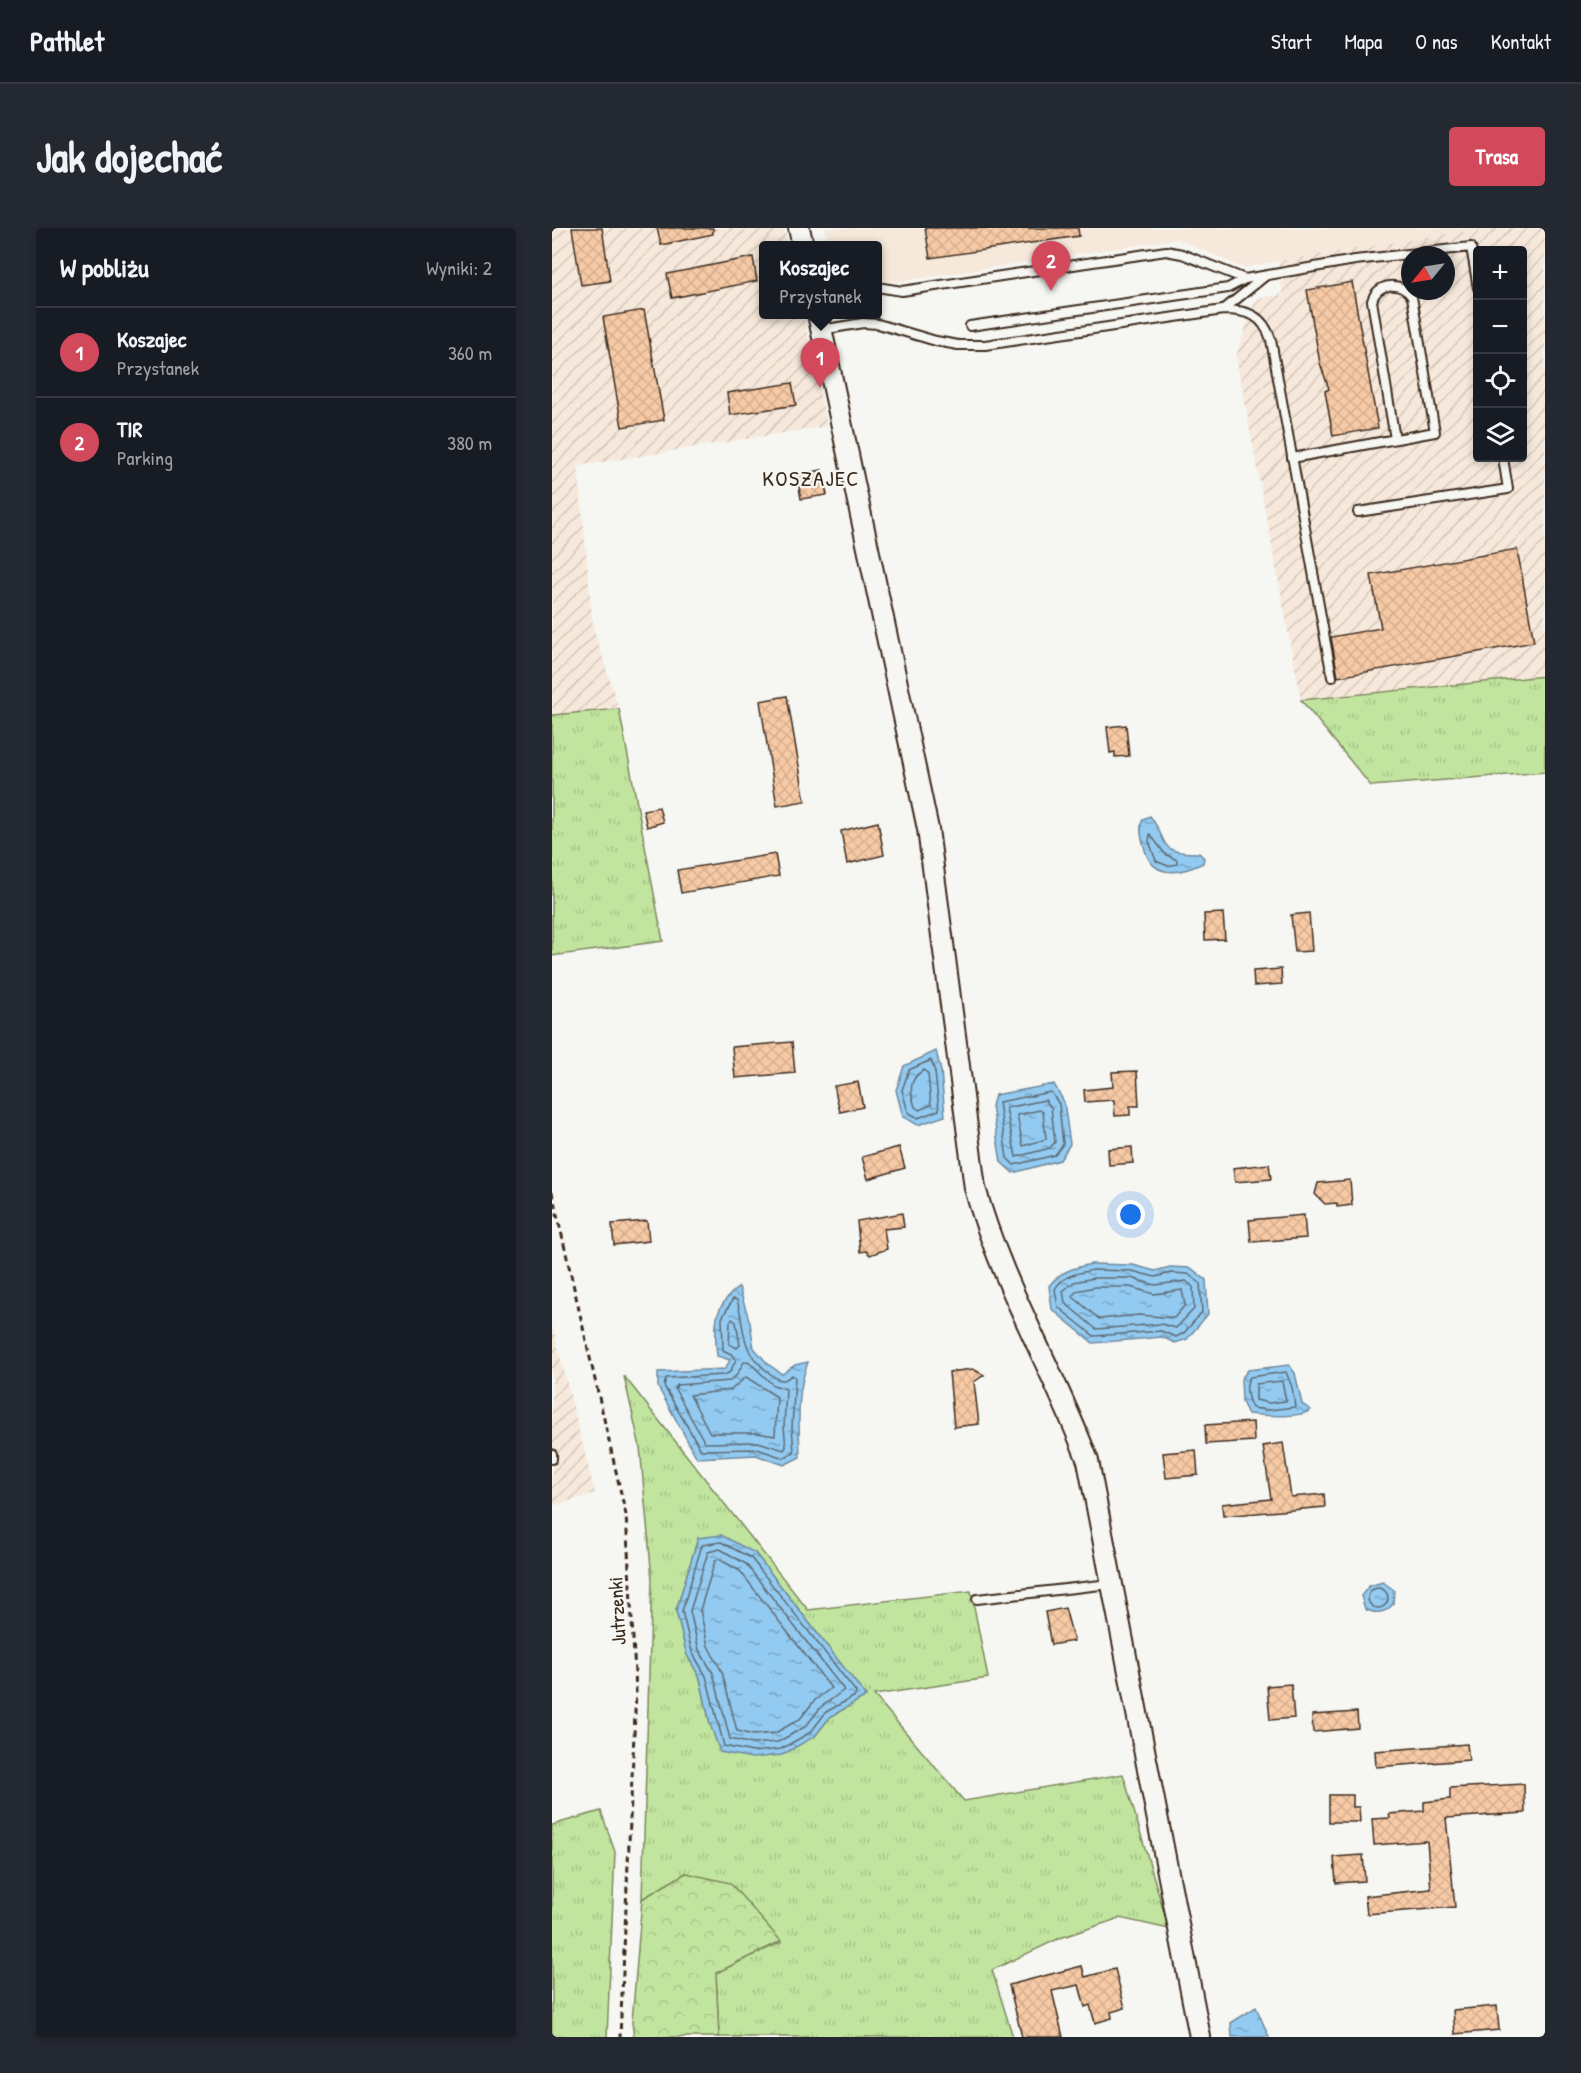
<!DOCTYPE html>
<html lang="pl">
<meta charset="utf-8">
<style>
:root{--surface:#171b24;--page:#242831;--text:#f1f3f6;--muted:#9ea1a6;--line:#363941;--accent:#d1495b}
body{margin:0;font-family:"Patrick Hand",sans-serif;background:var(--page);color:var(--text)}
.controls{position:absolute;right:18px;top:18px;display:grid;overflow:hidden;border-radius:6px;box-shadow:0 3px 9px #0003}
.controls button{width:54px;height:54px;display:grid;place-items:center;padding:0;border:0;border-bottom:2px solid var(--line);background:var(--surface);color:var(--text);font:30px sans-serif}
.compass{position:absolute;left:849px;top:18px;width:54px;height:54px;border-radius:50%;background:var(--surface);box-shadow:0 3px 9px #0003;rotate:240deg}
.you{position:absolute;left:579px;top:987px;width:21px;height:21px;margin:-15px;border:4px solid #fff;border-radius:50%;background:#1a73e8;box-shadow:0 0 0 9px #1a73e833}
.badge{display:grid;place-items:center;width:39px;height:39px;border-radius:50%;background:var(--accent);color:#fff;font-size:20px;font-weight:700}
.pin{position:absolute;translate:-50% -50px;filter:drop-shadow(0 2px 3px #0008)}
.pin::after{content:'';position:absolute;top:32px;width:21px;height:18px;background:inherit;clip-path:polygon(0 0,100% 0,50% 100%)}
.popup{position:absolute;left:207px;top:13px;width:123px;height:78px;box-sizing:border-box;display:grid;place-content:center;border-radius:6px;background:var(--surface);filter:drop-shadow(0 2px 4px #0005);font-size:20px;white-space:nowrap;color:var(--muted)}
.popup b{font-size:22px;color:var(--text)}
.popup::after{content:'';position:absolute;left:50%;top:100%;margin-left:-12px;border:12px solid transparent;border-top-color:var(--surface)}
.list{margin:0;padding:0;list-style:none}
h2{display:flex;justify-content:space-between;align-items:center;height:78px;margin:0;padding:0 24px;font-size:26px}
h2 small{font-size:20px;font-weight:400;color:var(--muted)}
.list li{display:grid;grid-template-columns:39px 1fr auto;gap:18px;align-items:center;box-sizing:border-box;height:90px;padding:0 24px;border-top:2px solid var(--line)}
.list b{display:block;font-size:22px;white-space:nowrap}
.list p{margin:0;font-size:20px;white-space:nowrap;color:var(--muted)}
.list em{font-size:20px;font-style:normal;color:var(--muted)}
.icon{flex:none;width:33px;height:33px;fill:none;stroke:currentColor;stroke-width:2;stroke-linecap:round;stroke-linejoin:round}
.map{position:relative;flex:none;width:993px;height:1809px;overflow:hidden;border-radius:6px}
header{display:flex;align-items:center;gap:36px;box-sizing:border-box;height:84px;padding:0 30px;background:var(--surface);border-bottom:2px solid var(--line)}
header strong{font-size:28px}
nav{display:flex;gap:33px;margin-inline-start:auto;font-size:21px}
.intro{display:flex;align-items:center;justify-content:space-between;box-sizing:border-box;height:144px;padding:0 36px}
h1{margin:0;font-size:42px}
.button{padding:15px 27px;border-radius:6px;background:var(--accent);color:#fff;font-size:21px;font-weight:700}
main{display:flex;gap:36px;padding:0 36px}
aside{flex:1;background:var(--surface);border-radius:6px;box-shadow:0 3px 9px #0003}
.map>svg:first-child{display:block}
.built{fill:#f6e9db}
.industrial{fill:url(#industrial-furrows);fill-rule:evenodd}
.grass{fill:url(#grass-tufts);stroke:#7e885e;stroke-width:1.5;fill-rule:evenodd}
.forest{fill:url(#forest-crowns);stroke:#7e885e;stroke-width:1.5}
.water{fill:url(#water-ripples);stroke:#6f8a9d;stroke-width:1.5}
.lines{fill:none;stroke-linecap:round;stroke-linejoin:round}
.shore{stroke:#5e6a72;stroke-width:1.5}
.building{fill:url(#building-cross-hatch);stroke:#3b2a1e;stroke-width:1.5}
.service-casing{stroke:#3b2a1e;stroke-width:12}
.tertiary-casing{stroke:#3b2a1e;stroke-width:24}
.path{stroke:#3b2a1e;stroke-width:3;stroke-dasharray:6 4.5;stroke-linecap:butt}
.service{stroke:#f6f6f2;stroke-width:8}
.tertiary{stroke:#f6f6f2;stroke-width:20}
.labels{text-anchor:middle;stroke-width:4.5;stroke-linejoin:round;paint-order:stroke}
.street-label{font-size:20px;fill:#3b2a1e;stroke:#f6f6f2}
.quarter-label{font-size:22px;letter-spacing:1.5px;fill:#3b2a1e;stroke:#f6f6f2}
</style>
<header>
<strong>Pathlet</strong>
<nav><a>Start</a><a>Mapa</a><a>O nas</a><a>Kontakt</a></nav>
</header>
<div class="intro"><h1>Jak dojechać</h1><a class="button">Trasa</a></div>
<main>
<aside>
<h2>W pobliżu<small>Wyniki: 2</small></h2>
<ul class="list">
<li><span class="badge">1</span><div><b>Koszajec</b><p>Przystanek</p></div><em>360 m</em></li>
<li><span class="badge">2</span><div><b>TIR</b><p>Parking</p></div><em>380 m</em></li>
</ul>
</aside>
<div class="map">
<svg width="993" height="1809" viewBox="0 0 993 1809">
<defs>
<pattern id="industrial-furrows" width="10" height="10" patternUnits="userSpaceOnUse" patternTransform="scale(1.5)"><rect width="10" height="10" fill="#f6e9db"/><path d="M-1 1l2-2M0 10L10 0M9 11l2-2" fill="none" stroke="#d4c8bc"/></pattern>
<pattern id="grass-tufts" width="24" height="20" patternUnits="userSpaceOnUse" patternTransform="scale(1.5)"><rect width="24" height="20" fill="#c1e59f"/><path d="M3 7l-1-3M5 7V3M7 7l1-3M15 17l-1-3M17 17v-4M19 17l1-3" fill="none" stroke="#a7c588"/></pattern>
<pattern id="forest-crowns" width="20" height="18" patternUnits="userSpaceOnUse" patternTransform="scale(1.5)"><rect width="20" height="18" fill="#c1e59f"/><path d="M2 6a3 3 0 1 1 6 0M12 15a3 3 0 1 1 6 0" fill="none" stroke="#a7c588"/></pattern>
<pattern id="water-ripples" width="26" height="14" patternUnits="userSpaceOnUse" patternTransform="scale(1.5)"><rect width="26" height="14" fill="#92caf1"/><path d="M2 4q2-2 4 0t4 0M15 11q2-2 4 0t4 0" fill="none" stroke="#78a4c3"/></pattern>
<pattern id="building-cross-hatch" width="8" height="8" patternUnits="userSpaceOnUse" patternTransform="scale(1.5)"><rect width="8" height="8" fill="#f7caa6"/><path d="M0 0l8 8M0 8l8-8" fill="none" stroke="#d5ae8e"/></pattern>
</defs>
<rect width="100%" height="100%" fill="#f6f6f2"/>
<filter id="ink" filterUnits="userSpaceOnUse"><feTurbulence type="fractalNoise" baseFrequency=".0167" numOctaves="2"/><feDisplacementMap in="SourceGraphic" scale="12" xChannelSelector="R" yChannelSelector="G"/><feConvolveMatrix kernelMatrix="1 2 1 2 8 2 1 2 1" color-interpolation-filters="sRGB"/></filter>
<g filter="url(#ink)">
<path class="built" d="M273 0H942L726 33 691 40 626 11 344 54 325 51V18L277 17Z"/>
<g class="industrial">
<path d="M0 0H232L236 17 211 18V86L251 87 275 198 26 238 41 399 67 481 0 486Z"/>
<path d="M934 0H993V448L749 472 684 128 704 71 731 66 726 33ZM926 22H970V230H926ZM858 27H894V63H858Z"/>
<path d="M0 1096 43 1265 0 1278Z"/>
</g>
<g class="grass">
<path d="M993 448V544L819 558 749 472Z"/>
<path d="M67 481 111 713 0 728V487Z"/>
<path d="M72 1148 256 1382 419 1363 436 1450 322 1467 412 1573 571 1546 617 1701 568 1690 508 1710 440 1742 461 1809H167L164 1745 229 1714 134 1645 90 1671 100 1351 88 1219ZM146 1310 203 1325 314 1468 278 1489 263 1508 158 1496 148 1450 135 1427 124 1383Z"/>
<path d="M49 1583 63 1624 55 1809H0V1597Z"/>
</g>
<path class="forest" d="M134 1645 178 1655 229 1713 164 1745 167 1809H82L80 1794 90 1671Z"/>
<g class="water">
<path d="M598 588C619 616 604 625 647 625L652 630 651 635C626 647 599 651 592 618 589 608 587 600 591 591Z"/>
<path d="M384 823 389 843 393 888 366 897 351 889 344 862 352 838Z"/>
<path d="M502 856 512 874 518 916 508 932 461 945 449 934 440 878 443 867Z"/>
<path d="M540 1036 581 1037 603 1043 618 1039 639 1040 654 1052 656 1086 635 1111 623 1115 610 1109 541 1115 500 1081 497 1058C508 1043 522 1040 540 1036Z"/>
<path d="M187 1059 198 1095 202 1120 216 1136 230 1146 243 1137 256 1134C244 1165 247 1196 248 1229L232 1237 204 1227 145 1230 106 1159V1144L173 1141 178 1132 165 1128C162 1098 161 1078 187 1059Z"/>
<path d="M737 1137 743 1145 750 1176 759 1182C747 1191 711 1187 696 1186L690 1174 689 1151 696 1142Z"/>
<path d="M169 1307 203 1325 314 1468 278 1489 263 1508 230 1527 200 1530 168 1524 158 1496 148 1450 135 1427 124 1383 146 1310Z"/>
<path d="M831 1354 842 1362 841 1376C833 1386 823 1386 813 1381L809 1368 817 1358Z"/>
<path d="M704 1779 717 1809H680L679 1795Z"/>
</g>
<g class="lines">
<g class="shore">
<path d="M598 606 613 626 625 632V636L616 638 604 633 597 613Z"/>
<path d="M379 832 383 844 387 882 366 890 356 884 350 862 357 842Z"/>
<path d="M372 842 376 846 379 877 367 882 363 879C358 864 356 851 372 842Z"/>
<path d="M499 864 507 876 511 916 503 927 462 937 455 930 447 874Z"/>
<path d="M493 872 499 879 503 914 498 920 464 929 454 880Z"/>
<path d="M488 882 491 884 494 911 471 918 465 887Z"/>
<path d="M541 1042 580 1043 603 1049 619 1045 636 1046 648 1055 650 1084 632 1105 624 1109 609 1103 542 1108 506 1079 503 1061C511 1047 526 1045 541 1042Z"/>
<path d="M542 1050H579L603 1057 634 1053 641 1059 642 1081 624 1100 609 1096 544 1101 513 1075 511 1063 522 1054Z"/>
<path d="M543 1059H578L602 1066 630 1062 633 1077 622 1090 587 1087 547 1091 520 1068 525 1063Z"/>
<path d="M181 1071 185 1072C190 1087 190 1109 197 1122 200 1130 223 1154 232 1152 233 1152 239 1148 240 1147L243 1149 240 1199 242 1224 232 1230 205 1221 149 1222 112 1158 114 1150 173 1147 178 1144 184 1132 181 1127 171 1122 170 1090Z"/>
<path d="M180 1091 184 1094 188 1117 185 1120 177 1116 178 1094Z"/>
<path d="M196 1133 221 1157 234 1161 232 1199 234 1219 232 1222 206 1214 153 1215 123 1161 125 1157 178 1153 184 1148 192 1134Z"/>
<path d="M734 1144 740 1159 743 1179 717 1182 700 1180C695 1171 692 1157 698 1149Z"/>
<path d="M194 1149 225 1169 223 1208 205 1205H158L138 1167 179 1162Z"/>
<path d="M730 1153 734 1173 717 1175 704 1172V1156Z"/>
<path d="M169 1314 199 1330 304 1464 303 1468 274 1484 259 1504 229 1521 201 1524 172 1518 154 1448 140 1424 130 1383 150 1317Z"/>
<path d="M168 1321 194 1336 292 1462 269 1479 254 1498 226 1514 201 1516 178 1511 161 1445 147 1422 138 1383 156 1324Z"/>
<path d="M167 1331 188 1343 279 1460 262 1473 248 1491 223 1505 201 1507 185 1503 170 1444 156 1418 148 1382 163 1333Z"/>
<circle cx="826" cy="1370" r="10"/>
</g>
</g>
<g class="building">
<path d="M20 0H50L58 53 29 57Z"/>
<path d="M105 0H161V6L109 17Z"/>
<path d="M373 0H526L527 8 378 30Z"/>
<path d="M201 29 205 53 120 70 115 46Z"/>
<path d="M800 54 826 200 781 208 773 163 777 161 768 135 755 62Z"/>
<path d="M92 82 112 192 70 199 51 89Z"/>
<path d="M240 155 244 177 178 187 175 165Z"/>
<path d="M270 242 275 267 249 271 245 247Z"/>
<path d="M965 321 982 414 786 449 779 409 829 400 819 347Z"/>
<path d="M235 468 253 573 225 578 208 473Z"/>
<path d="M574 497 577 528 563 529V524L558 525 555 499Z"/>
<path d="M107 579 111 594 95 599 91 582Z"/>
<path d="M326 594 332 627 295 636 289 603Z"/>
<path d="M223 626 227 648 129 665 125 642Z"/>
<path d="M671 685 673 711 653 712 652 686Z"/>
<path d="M757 685 760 723 743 724 739 687Z"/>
<path d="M729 741 730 756 702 758 701 743Z"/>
<path d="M240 814 243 845 183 850 180 819Z"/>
<path d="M585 843 587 878H578V887L563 888 562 872 533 874 532 862 561 859 560 844Z"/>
<path d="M306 854 311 879 288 884 282 858Z"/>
<path d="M347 919 353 940 316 951 310 929Z"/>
<path d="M580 919 581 935 557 937 556 921Z"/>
<path d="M717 936 719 951 683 954 681 940Z"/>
<path d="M798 952 800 977 785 979V975L773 976 763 966 766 955Z"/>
<path d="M350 985 352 999 332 1001 335 1021 318 1027 314 1023 308 1024 305 993Z"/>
<path d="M752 987 754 1010 699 1014 697 992Z"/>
<path d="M95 993 97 1013 62 1017 60 996Z"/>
<path d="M421 1141 432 1147 422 1154 427 1196 402 1199 397 1144Z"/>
<path d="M701 1194 702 1213 654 1216 653 1197Z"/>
<path d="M731 1215 739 1269 772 1266 773 1279 671 1288 670 1276 719 1271 711 1218Z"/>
<path d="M644 1222 646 1247 614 1250 611 1225Z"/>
<path d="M513 1380 522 1413 499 1417 493 1384Z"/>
<path d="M739 1456 742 1490 718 1492 715 1458Z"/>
<path d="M805 1484 806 1500 761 1504 760 1487Z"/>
<path d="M915 1516 917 1532 824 1539 823 1523Z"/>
<path d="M972 1556 973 1585 894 1590 903 1679 815 1686 813 1668 879 1661 875 1613 822 1617 820 1591 838 1590 837 1586 872 1583V1574L898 1571V1560Z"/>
<path d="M777 1567H801V1579H807L808 1594H777Z"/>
<path d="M811 1627 813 1653 784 1655 782 1629Z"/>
<path d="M530 1738 533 1749 563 1741 573 1780 559 1784 560 1790 543 1795 538 1777 533 1779 527 1757 500 1763 511 1809H470L457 1757Z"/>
<path d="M945 1778 947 1802 903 1806 901 1782Z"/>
</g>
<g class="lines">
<g class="service-casing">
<g id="service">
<path d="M325 59 350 63 614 23 630 26 693 51 803 32 919 19 926 60"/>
<path d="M671 82 712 49"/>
<path d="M418 98 676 60 693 51"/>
<path d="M269 102 311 95 326 96 384 113 406 117H433L671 82C696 82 711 87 719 112L780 449"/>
<path d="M740 230 883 204 860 69C850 53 825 54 820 73L843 211"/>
<path d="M806 284 956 261 951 230"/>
<path d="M0 1226V1231"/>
<path d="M425 1371 558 1356"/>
</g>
</g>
<g class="tertiary-casing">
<g id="tertiary">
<path d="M247 0 251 18"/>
<path d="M266 86 376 601 423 960C449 1055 501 1140 536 1233L648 1809"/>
</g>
</g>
<path class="path" d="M0 964 74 1287 84 1463 68 1809"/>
<use href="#service" class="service"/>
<use href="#tertiary" class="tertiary"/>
</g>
</g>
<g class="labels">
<g class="street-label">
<text transform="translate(65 1383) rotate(-93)" y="7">Jutrzenki</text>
</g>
<g class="quarter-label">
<text x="259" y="258">KOSZAJEC</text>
</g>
</g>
</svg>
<div class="controls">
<button>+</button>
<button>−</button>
<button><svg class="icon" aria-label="locate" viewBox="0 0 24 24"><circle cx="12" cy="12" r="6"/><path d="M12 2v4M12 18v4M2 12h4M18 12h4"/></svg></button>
<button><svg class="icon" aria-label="layers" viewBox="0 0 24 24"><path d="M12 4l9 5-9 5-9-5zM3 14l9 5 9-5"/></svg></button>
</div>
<svg class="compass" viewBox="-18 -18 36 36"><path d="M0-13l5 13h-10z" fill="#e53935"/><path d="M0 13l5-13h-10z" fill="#9ea1a6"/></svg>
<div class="you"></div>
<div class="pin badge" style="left:268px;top:160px">1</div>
<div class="popup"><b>Koszajec</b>Przystanek</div>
<div class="pin badge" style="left:499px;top:63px">2</div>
</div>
</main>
